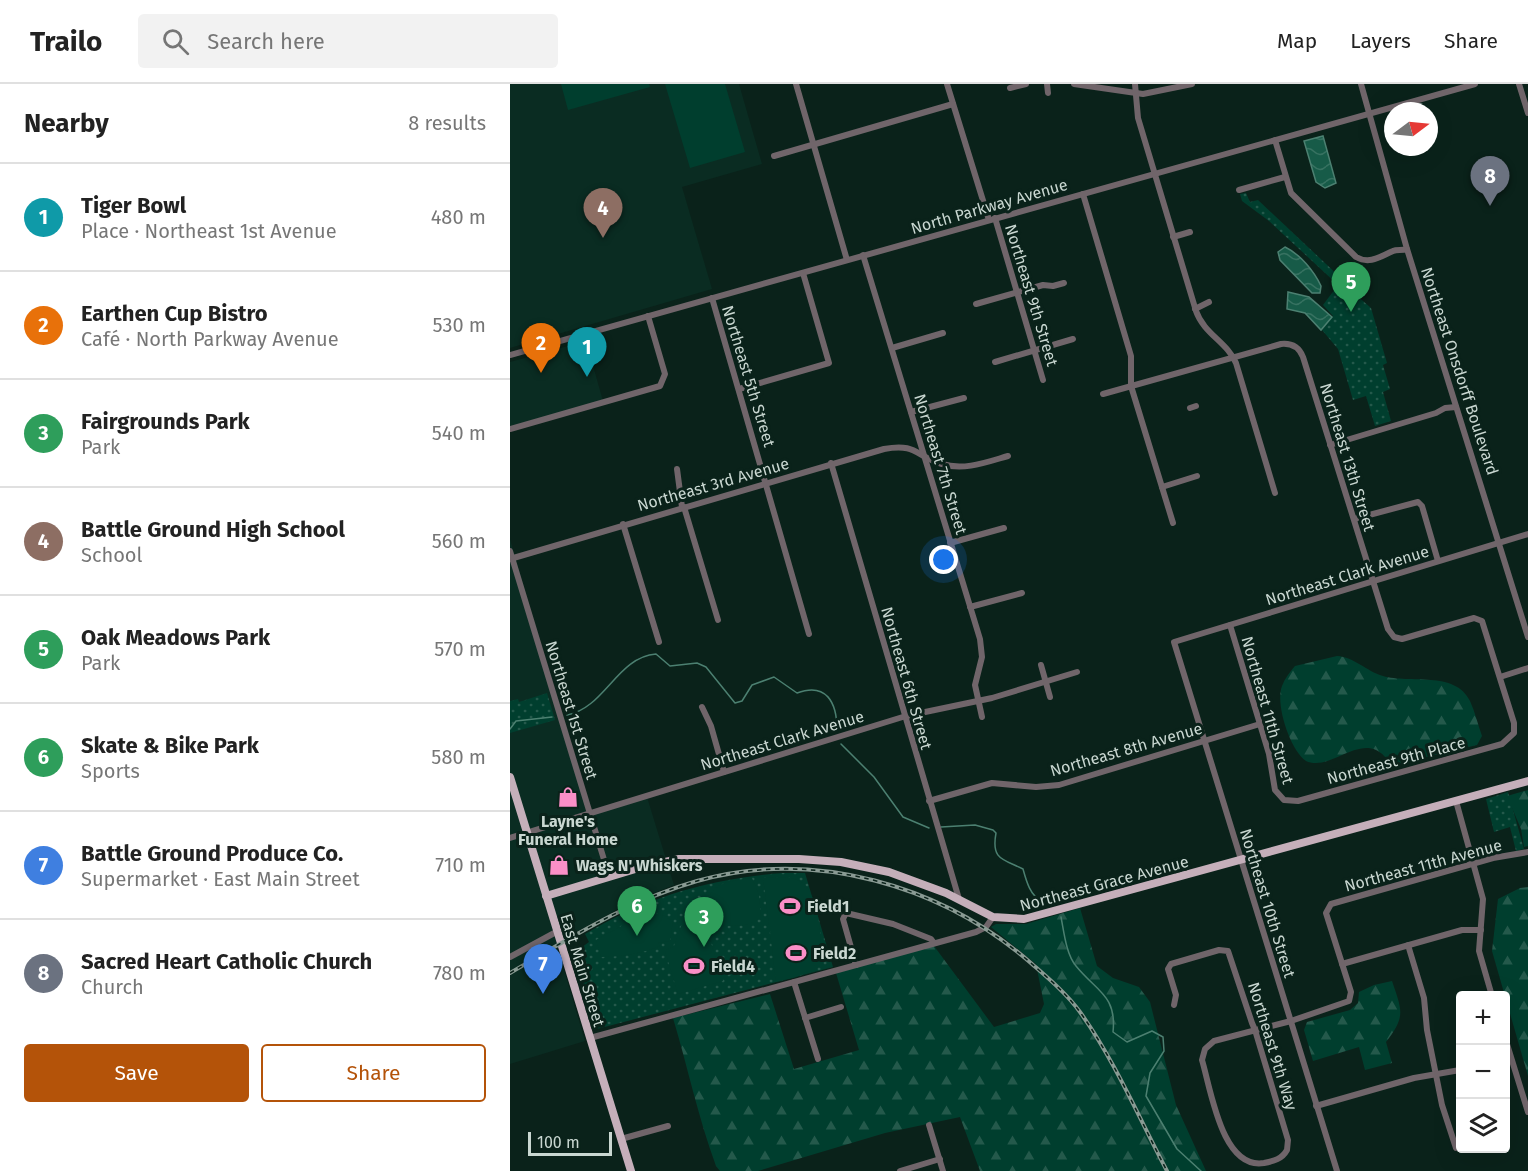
<!DOCTYPE html>
<meta charset="utf-8">
<style>
:root{--surface:#fff;--page:#f2f2f2;--text:#222;--muted:#767676;--line:#e0e0e0;--accent:#b45309}
body{margin:0;font-family:"Fira Sans",sans-serif;background:var(--page);color:var(--text)}
.controls{position:absolute;right:18px;bottom:18px;display:grid;overflow:hidden;border-radius:6px;box-shadow:0 6px 24px #0002}
.controls button{width:54px;height:54px;display:grid;place-items:center;padding:0;border:0;border-bottom:2px solid var(--line);background:var(--surface);color:var(--text);font:30px sans-serif}
.compass{position:absolute;left:874px;top:18px;width:54px;height:54px;border-radius:50%;background:var(--surface);box-shadow:0 6px 24px #0002;rotate:74deg}
.scale{position:absolute;left:18px;bottom:15px;width:84px;box-sizing:border-box;padding-left:6px;border:3px solid #c9d7d1;border-top:0;font-size:16px;line-height:21px;white-space:nowrap;color:#c9d7d1;-webkit-text-stroke:4px #0a221a;paint-order:stroke}
.you{position:absolute;left:434px;top:476px;width:21px;height:21px;margin:-15px;border:4px solid #fff;border-radius:50%;background:#1a73e8;box-shadow:0 0 0 9px #1a73e833}
.badge{display:grid;place-items:center;width:39px;height:39px;border-radius:50%;background:var(--accent);color:#fff;font-size:20px;font-weight:700}
.pin{position:absolute;translate:-50% -50px;filter:drop-shadow(0 2px 3px #0008)}
.pin::after{content:'';position:absolute;top:32px;width:21px;height:18px;background:inherit;clip-path:polygon(0 0,100% 0,50% 100%)}
.list{margin:0;padding:0;list-style:none}
h2{display:flex;justify-content:space-between;align-items:center;height:78px;margin:0;padding:0 24px;font-size:26px}
h2 small{font-size:20px;font-weight:400;color:var(--muted)}
.list li{display:grid;grid-template-columns:39px 1fr auto;gap:18px;align-items:center;box-sizing:border-box;height:108px;padding:0 24px;border-top:2px solid var(--line)}
.list b{display:block;font-size:22px;white-space:nowrap}
.list p{margin:0;font-size:20px;white-space:nowrap;color:var(--muted)}
.list em{font-size:20px;font-style:normal;color:var(--muted)}
.actions{display:flex;gap:12px;padding:18px 24px}
.actions a{flex:1;padding:14px 0;border:2px solid var(--accent);border-radius:6px;text-align:center;font-size:21px;color:var(--accent)}
.actions .main{background:var(--accent);color:#fff}
.icon{flex:none;width:33px;height:33px;fill:none;stroke:currentColor;stroke-width:2;stroke-linecap:round;stroke-linejoin:round}
.map{position:relative;flex:none;width:1018px;height:1087px;overflow:hidden}
header{display:flex;align-items:center;gap:36px;box-sizing:border-box;height:84px;padding:0 30px;background:var(--surface);border-bottom:2px solid var(--line)}
header strong{font-size:28px}
nav{display:flex;gap:33px;margin-inline-start:auto;font-size:21px}
.search{width:420px;height:54px;background:var(--page);display:flex;align-items:center;gap:15px;box-sizing:border-box;padding:0 21px;border-radius:6px;color:var(--muted);font-size:22px}
main{display:flex}
aside{flex:1;background:var(--surface)}
.map>svg:first-child{display:block}
.built{fill:#0a2c22}
.grass{fill:url(#grass-dots)}
.forest{fill:url(#forest-firs)}
.garden{fill:#003e2e}
.water{fill:url(#water-waves);stroke:#4c8071;stroke-width:1.5}
.lines{fill:none;stroke-linecap:round;stroke-linejoin:round}
.stream{stroke:#4c8071;stroke-width:1.5}
.minor{stroke:#70656a;stroke-width:6}
.major{stroke:#c5afba;stroke-width:8}
.rail-casing{stroke:#899a93;stroke-width:4}
.rail{stroke:#0a221a;stroke-width:1.5;stroke-dasharray:4.5;stroke-linecap:butt}
.labels{text-anchor:middle;stroke-width:6;stroke-linejoin:round;paint-order:stroke}
.street-label{font-size:16px;fill:#c9d7d1;stroke:#0a221a}
.poi-label{font-size:16px;font-weight:bold;fill:#c9d7d1;stroke:#0a221a;text-anchor:start}
</style>
<header>
<strong>Trailo</strong>
<div class="search"><svg class="icon" aria-label="search" viewBox="0 0 24 24"><circle cx="10" cy="10" r="6"/><path d="M15 15l6 6"/></svg>Search here</div>
<nav><a>Map</a><a>Layers</a><a>Share</a></nav>
</header>
<main>
<aside>
<h2>Nearby<small>8 results</small></h2>
<ul class="list">
<li><span class="badge" style="background:#0f9aa8">1</span><div><b>Tiger Bowl</b><p>Place · Northeast 1st Avenue</p></div><em>480 m</em></li>
<li><span class="badge" style="background:#e8710a">2</span><div><b>Earthen Cup Bistro</b><p>Café · North Parkway Avenue</p></div><em>530 m</em></li>
<li><span class="badge" style="background:#2e9e5b">3</span><div><b>Fairgrounds Park</b><p>Park</p></div><em>540 m</em></li>
<li><span class="badge" style="background:#8d6e63">4</span><div><b>Battle Ground High School</b><p>School</p></div><em>560 m</em></li>
<li><span class="badge" style="background:#2e9e5b">5</span><div><b>Oak Meadows Park</b><p>Park</p></div><em>570 m</em></li>
<li><span class="badge" style="background:#2e9e5b">6</span><div><b>Skate &amp; Bike Park</b><p>Sports</p></div><em>580 m</em></li>
<li><span class="badge" style="background:#3f7fe0">7</span><div><b>Battle Ground Produce Co.</b><p>Supermarket · East Main Street</p></div><em>710 m</em></li>
<li><span class="badge" style="background:#6b7280">8</span><div><b>Sacred Heart Catholic Church</b><p>Church</p></div><em>780 m</em></li>
</ul>
<div class="actions"><a class="main">Save</a><a>Share</a></div>
</aside>
<div class="map">
<svg width="1018" height="1087" viewBox="0 0 1018 1087">
<defs>
<pattern id="grass-dots" width="8" height="8" patternUnits="userSpaceOnUse" patternTransform="scale(1.5)"><rect width="8" height="8" fill="#003e2e"/><path d="M2 2h.1M6 6h.1" fill="none" stroke="#24594b" stroke-width="1.8" stroke-linecap="round"/></pattern>
<pattern id="forest-firs" width="22" height="20" patternUnits="userSpaceOnUse" patternTransform="scale(1.5)"><rect width="22" height="20" fill="#003e2e"/><path d="M5 1l3.5 6h-7zM16 11l3.5 6h-7z" fill="#24594b"/></pattern>
<pattern id="water-waves" width="16" height="10" patternUnits="userSpaceOnUse" patternTransform="scale(1.5)"><rect width="16" height="10" fill="#175b48"/><path d="M0 5q4-4 8 0t8 0" fill="none" stroke="#377261"/></pattern>
</defs>
<rect width="100%" height="100%" fill="#0a221a"/>
<g class="built">
<path d="M0 0H229L252 80 172 103 202 205 0 264Z"/>
<path d="M76 257 93 317 0 344V278Z"/>
<path d="M0 455 80 730 137 713 164 801 121 818 46 859 75 957 0 980Z"/>
</g>
<g class="grass">
<path d="M736 109 740 118 748 116 832 195 846 180 853 182 836 202 861 224 877 279 873 281 880 305 873 308 881 337 865 342 856 312 843 316 828 265 812 246 823 232 813 221 828 201 759 137 732 117 730 110Z"/>
<path d="M37 609 45 636 0 649V617L8 615 9 618Z"/>
<path d="M998 708 1014 765 1006 767 1000 743 984 748 976 715Z"/>
<path d="M273 789H295L323 883 87 945 64 869 79 858 75 850C136 813 202 794 273 789Z"/>
</g>
<g class="forest">
<path d="M827 572C844 573 856 587 873 592 899 600 945 586 960 617 965 628 968 641 972 652L967 661 884 681C877 676 873 669 866 666 844 656 818 687 796 677 780 666 765 620 772 602 775 594 780 588 785 582Z"/>
<path d="M1018 706V762L1014 763 1011 745 997 712Z"/>
<path d="M1018 803V992L982 867 988 815 1010 804Z"/>
<path d="M570 824 587 882 603 894 629 903 640 918 666 1021 696 1087H470L450 1033 375 1049 248 1087H210L206 1082C188 1033 178 984 163 934L260 910 284 985 349 966 326 889 424 862 484 943 530 929 534 920 526 880 481 843 486 840H516Z"/>
<path d="M882 897C892 927 896 932 876 958L882 979 855 986 849 963 803 977 794 946 797 938 840 926 848 919 849 908 864 901Z"/>
</g>
<g class="garden">
<path d="M51 0H139L140 3 58 26Z"/>
<path d="M155 0H215L235 68 180 84Z"/>
<path d="M277 793C283 795 290 796 294 800 309 814 318 870 302 885 293 893 277 895 266 898L260 848 263 845 259 842 253 794Z"/>
<path d="M242 794 249 811 251 832C239 846 216 841 199 840 192 801 210 798 242 794Z"/>
<path d="M142 830H151L163 837 160 857 148 859 150 862C134 869 111 873 91 873L86 856 115 840 130 839Z"/>
<path d="M184 840 198 849 213 897 168 910 155 867 164 862 171 842Z"/>
</g>
<g class="water">
<path d="M813 52 826 99 815 104 806 98 794 57Z"/>
<path d="M775 163C790 170 804 187 811 202L810 209H802L770 176 768 168Z"/>
<path d="M778 208 799 213 822 233 811 246 795 229 777 225Z"/>
</g>
<g class="lines">
<g class="stream">
<path d="M57 631C95 624 107 573 146 570L160 582 187 579 196 583 225 619 232 617 242 601 264 593 287 609C316 598 327 618 327 646"/>
<path d="M0 645 6 637 42 633"/>
<path d="M331 660 364 693 393 733 419 744"/>
<path d="M431 743 465 741 483 746 486 749C481 776 493 775 513 785 516 796 520 812 532 817"/>
<path d="M551 833C554 848 556 870 566 882 586 907 607 911 603 948L617 958 642 947 653 953 654 967 640 989 636 1012 667 1065 691 1087"/>
</g>
<g class="minor">
<path d="M286 0 337 176"/>
<path d="M437 0 479 136"/>
<path d="M537 0 538 9"/>
<path d="M564 0 633 10 682 0"/>
<path d="M625 0 628 34 686 227C694 250 717 258 726 279L765 409"/>
<path d="M851 0 897 165 1018 553"/>
<path d="M1009 0 1018 29"/>
<path d="M500 4 516 0"/>
<path d="M765 56 781 109 846 173C860 181 871 172 883 167 887 165 892 167 897 165"/>
<path d="M264 72 443 20"/>
<path d="M729 106 775 93"/>
<path d="M573 110 621 272V302L663 439"/>
<path d="M485 134 533 296"/>
<path d="M663 153 680 148"/>
<path d="M353 171 470 555 472 573 465 601 472 633"/>
<path d="M202 214 299 550"/>
<path d="M466 220 533 201 543 202 554 199"/>
<path d="M685 225 699 218"/>
<path d="M382 264 433 249"/>
<path d="M0 271 965 0"/>
<path d="M485 278 563 255"/>
<path d="M229 305 319 279 293 189"/>
<path d="M593 310 771 260C781 259 789 263 793 273L878 545 884 553 892 555 964 534 972 537 1004 639V649L992 660 788 717 774 716 765 706 759 670 720 541"/>
<path d="M680 324 686 322"/>
<path d="M401 328 454 314"/>
<path d="M0 345 150 302 155 290 138 232"/>
<path d="M820 361 926 329 935 324 946 323"/>
<path d="M321 379 449 815"/>
<path d="M167 385 172 423"/>
<path d="M652 403 687 392"/>
<path d="M174 423 208 536"/>
<path d="M844 435 908 418 912 422 928 477"/>
<path d="M113 440 149 558"/>
<path d="M440 459 494 444"/>
<path d="M0 467 99 792"/>
<path d="M0 475 374 365C407 359 405 372 432 380 454 387 477 378 498 372"/>
<path d="M460 523 512 509"/>
<path d="M531 581 540 613"/>
<path d="M990 593 1018 584"/>
<path d="M192 623 201 642 214 688"/>
<path d="M419 717 482 699 526 703 549 701 750 640"/>
<path d="M946 717 973 815 969 867 982 912"/>
<path d="M0 754 396 632 482 614 567 588"/>
<path d="M326 823 335 830"/>
<path d="M898 861 914 914 917 946 932 1021 946 1064"/>
<path d="M0 873 48 847"/>
<path d="M832 880 952 846H971"/>
<path d="M346 881 333 835 336 829 383 840 421 855 424 859"/>
<path d="M284 898 308 975"/>
<path d="M664 921 666 911 658 885 661 880 709 866 718 867 742 939 745 946 778 1056 777 1066C772 1075 764 1077 754 1079 712 1086 701 1006 692 976L695 965 704 957 781 937 839 917 841 908 816 829 821 820 983 774 1018 768"/>
<path d="M295 934 331 923"/>
<path d="M80 954 466 848 476 843 483 833"/>
<path d="M996 957 1018 1028"/>
<path d="M806 1022 904 994 950 986"/>
<path d="M419 1041 433 1087"/>
<path d="M111 1055 158 1042"/>
<path d="M390 1087 430 1075"/>
<path d="M827 1087 664 558 1018 450"/>
</g>
<g class="major">
<path d="M0 693 121 1087"/>
<path d="M36 812 132 783 169 775H289L331 778 379 788 436 809 483 833 514 835 1018 697"/>
</g>
<g class="rail-casing">
<path id="rail" d="M0 889C60 854 120 816 187 797 304 764 432 801 522 880 538 894 557 910 570 928 605 977 629 1034 657 1087"/>
</g>
<use href="#rail" class="rail"/>
</g>
<defs>
<g id="shop-bare" transform="scale(1.62)"><path d="M-5-2.5h2.3a2.7 3.5 0 0 1 5.4 0H5L5.5 6h-11ZM-1.5-2.5h3a1.5 2.3 0 0 0-3 0Z" fill="#fa8fc7" stroke="#0a221a" stroke-width="2.5" paint-order="stroke"/></g>
<g id="stadium-bare" transform="scale(1.62)"><path d="M0-5a6.5 5 0 1 0 0 10a6.5 5 0 1 0 0-10ZM-3.5-1.8h7v3.6h-7Z" fill="#fa8fc7" stroke="#0a221a" stroke-width="2.5" paint-order="stroke"/></g>
</defs>
<g fill-rule="evenodd">
<use href="#shop-bare" x="58" y="713"/>
<use href="#shop-bare" x="49" y="781"/>
<use href="#stadium-bare" x="280" y="822"/>
<use href="#stadium-bare" x="286" y="869"/>
<use href="#stadium-bare" x="184" y="882"/>
</g>
<g class="labels">
<g class="street-label">
<text transform="translate(479 122) rotate(-16)" y="6">North Parkway Avenue</text>
<text transform="translate(522 211) rotate(73)" y="6">Northeast 9th Street</text>
<text transform="translate(950 287) rotate(72)" y="6">Northeast Onsdorff Boulevard</text>
<text transform="translate(239 292) rotate(73)" y="6">Northeast 5th Street</text>
<text transform="translate(838 373) rotate(73)" y="6">Northeast 13th Street</text>
<text transform="translate(431 380) rotate(73)" y="6">Northeast 7th Street</text>
<text transform="translate(203 400) rotate(-16)" y="6">Northeast 3rd Avenue</text>
<text transform="translate(837 491) rotate(-17)" y="6">Northeast Clark Avenue</text>
<text transform="translate(397 594) rotate(74)" y="6">Northeast 6th Street</text>
<text transform="translate(62 626) rotate(73)" y="6">Northeast 1st Street</text>
<text transform="translate(758 626) rotate(74)" y="6">Northeast 11th Street</text>
<text transform="translate(272 656) rotate(-17)" y="6">Northeast Clark Avenue</text>
<text transform="translate(616 665) rotate(-16)" y="6">Northeast 8th Avenue</text>
<text transform="translate(886 676) rotate(-15)" y="6">Northeast 9th Place</text>
<text transform="translate(913 781) rotate(-15)" y="6">Northeast 11th Avenue</text>
<text transform="translate(594 799) rotate(-15)" y="6">Northeast Grace Avenue</text>
<text transform="translate(758 819) rotate(73)" y="6">Northeast 10th Street</text>
<text transform="translate(73 886) rotate(73)" y="6">East Main Street</text>
<text transform="translate(763 962) rotate(73)" y="6">Northeast 9th Way</text>
</g>
<g class="poi-label">
<text x="58" y="743" text-anchor="middle">Layne's<tspan x="58" dy="18">Funeral Home</tspan></text>
<text x="66" y="787">Wags N' Whiskers</text>
<text x="297" y="828">Field1</text>
<text x="303" y="875">Field2</text>
<text x="201" y="888">Field4</text>
</g>
</g>
</svg>
<div class="controls">
<button>+</button>
<button>−</button>
<button><svg class="icon" aria-label="layers" viewBox="0 0 24 24"><path d="M12 4l9 5-9 5-9-5zM3 14l9 5 9-5"/></svg></button>
</div>
<svg class="compass" viewBox="-18 -18 36 36"><path d="M0-13l5 13h-10z" fill="#e53935"/><path d="M0 13l5-13h-10z" fill="#767676"/></svg>
<div class="scale">100 m</div>
<div class="you"></div>
<div class="pin badge" style="left:77px;top:293px;background:#0f9aa8">1</div>
<div class="pin badge" style="left:31px;top:289px;background:#e8710a">2</div>
<div class="pin badge" style="left:194px;top:863px;background:#2e9e5b">3</div>
<div class="pin badge" style="left:93px;top:154px;background:#8d6e63">4</div>
<div class="pin badge" style="left:841px;top:228px;background:#2e9e5b">5</div>
<div class="pin badge" style="left:127px;top:852px;background:#2e9e5b">6</div>
<div class="pin badge" style="left:33px;top:910px;background:#3f7fe0">7</div>
<div class="pin badge" style="left:980px;top:122px;background:#6b7280">8</div>
</div>
</main>
